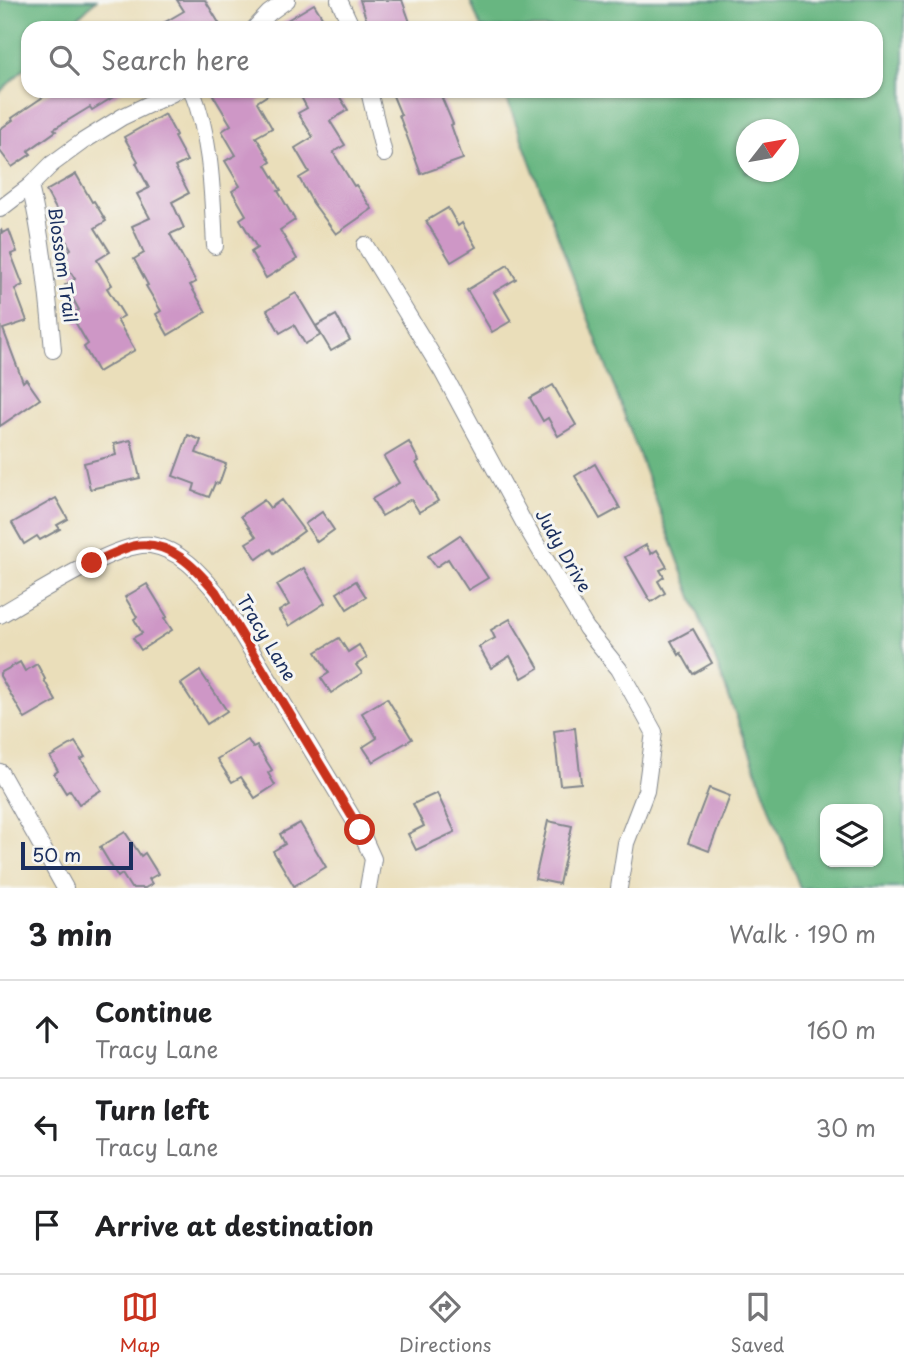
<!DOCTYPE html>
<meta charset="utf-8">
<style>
:root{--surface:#fff;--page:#f2f2f2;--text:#202124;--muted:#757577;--line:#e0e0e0;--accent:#c8321e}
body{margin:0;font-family:"Playpen Sans",sans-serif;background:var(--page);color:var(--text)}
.controls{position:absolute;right:21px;bottom:21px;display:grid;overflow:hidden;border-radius:14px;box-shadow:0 2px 5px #0004}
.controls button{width:63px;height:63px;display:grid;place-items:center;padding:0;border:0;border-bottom:2px solid var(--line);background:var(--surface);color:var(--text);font:35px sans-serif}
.compass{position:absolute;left:736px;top:119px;width:63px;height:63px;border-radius:50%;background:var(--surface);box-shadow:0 2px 5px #0004;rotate:59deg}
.scale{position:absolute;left:21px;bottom:18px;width:112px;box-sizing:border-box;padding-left:7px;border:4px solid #1b2f5e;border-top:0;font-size:19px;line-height:24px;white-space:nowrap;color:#1b2f5e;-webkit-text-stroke:5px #f6f6f2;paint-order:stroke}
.stop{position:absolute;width:21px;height:21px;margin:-16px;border:5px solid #c8321e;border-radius:50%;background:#fff}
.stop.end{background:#c8321e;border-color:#fff;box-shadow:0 2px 7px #0008}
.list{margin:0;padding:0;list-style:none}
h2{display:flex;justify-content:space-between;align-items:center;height:91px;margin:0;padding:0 28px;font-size:30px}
h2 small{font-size:23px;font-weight:400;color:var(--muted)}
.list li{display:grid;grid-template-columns:46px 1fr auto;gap:21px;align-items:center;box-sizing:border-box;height:98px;padding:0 28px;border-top:2px solid var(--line)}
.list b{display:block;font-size:26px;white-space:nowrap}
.list p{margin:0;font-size:23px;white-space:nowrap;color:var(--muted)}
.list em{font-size:23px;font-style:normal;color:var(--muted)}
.icon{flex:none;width:38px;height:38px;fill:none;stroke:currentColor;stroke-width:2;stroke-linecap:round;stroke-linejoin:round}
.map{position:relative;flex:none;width:904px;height:888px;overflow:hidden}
.search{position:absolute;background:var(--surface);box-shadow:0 2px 5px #0004;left:21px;right:21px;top:21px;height:77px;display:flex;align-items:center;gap:18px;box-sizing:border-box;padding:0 24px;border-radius:21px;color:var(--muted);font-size:26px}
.sheet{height:385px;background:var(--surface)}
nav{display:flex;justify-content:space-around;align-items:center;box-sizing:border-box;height:98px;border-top:2px solid var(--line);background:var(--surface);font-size:19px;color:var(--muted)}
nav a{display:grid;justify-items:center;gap:4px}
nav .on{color:var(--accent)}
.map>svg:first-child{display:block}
.forest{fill:#67b681;stroke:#417270;stroke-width:2;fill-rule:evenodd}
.building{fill:#ce97c6}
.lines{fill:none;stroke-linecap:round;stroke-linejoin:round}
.minor-casing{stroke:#82868c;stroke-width:18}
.minor{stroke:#fff;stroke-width:16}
.route{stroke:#c8321e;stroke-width:9}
.labels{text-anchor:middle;stroke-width:6;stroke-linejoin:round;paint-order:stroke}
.street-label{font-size:18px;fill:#1b2f5e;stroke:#f6f6f2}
</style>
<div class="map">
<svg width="904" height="888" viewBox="0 0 904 888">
<rect width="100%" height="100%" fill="#f6f6f2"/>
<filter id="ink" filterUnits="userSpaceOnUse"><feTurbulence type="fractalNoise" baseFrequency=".0143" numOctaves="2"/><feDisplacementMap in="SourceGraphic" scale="14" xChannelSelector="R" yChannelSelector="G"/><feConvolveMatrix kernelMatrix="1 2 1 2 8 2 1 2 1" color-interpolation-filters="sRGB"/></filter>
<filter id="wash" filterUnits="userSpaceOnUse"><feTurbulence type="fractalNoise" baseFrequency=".00686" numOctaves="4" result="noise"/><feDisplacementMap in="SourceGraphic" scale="28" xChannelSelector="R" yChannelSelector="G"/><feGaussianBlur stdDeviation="1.57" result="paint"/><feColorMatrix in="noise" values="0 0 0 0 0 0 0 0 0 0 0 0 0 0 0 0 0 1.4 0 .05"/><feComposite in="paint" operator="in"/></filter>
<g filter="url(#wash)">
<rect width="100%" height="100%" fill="#eadeba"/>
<g class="forest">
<path d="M0 0H96L67 28H28V65L0 92Z"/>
<path d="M470 0H904V888H800L504 91H876V28H481ZM746 130H788V172H746ZM825 809H878V862H825Z"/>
</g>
<g id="blocks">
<g class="building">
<path d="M177 0H205L222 28H155L184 11Z"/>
<path d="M360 0H402L412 28H369Z"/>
<path d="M314 4 329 28H274Z"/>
<path d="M52 91H123L92 110 90 107 54 129 56 131 28 151 31 154 12 167 0 151V129L13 120 12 118Z"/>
<path d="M220 91H274L257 102 272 128 256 137 271 162 266 165 281 190 278 191 295 220 280 230 297 259 266 278 251 252 257 248 240 219 246 215 232 191 240 186 225 161 236 155 222 131 231 125 213 95Z"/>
<path d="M298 91H336L348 110 330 121 345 145 333 152 354 186 356 185 372 209 336 234 313 203 299 178 309 172 295 148 313 137 298 113 307 108Z"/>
<path d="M391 91H439L453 124 451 125 463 159 421 174 399 115H401Z"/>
<path d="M165 114 176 135 174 137 187 161 175 167 189 193 172 202 184 228 170 234 196 282 190 285 206 312 168 335 156 314 161 311 146 286 148 285 134 259 144 253 132 226 150 218 137 194 149 188 136 163 138 161 124 137Z"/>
<path d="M76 174 92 202 94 201 106 221 95 228 110 252 97 260 112 285 107 288 124 316 117 320 135 350 98 372 84 347 88 344 71 315 79 310 65 285 75 279 60 256 71 249 56 224 62 220 46 191Z"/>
<path d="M448 208 458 226 462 223 476 247 451 262 426 221Z"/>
<path d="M1 229 2 233 9 230 17 252 11 254 23 285 15 289 27 321 3 329 23 382 26 379 40 399 0 426Z"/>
<path d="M508 265 516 279 494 292 511 321 492 332 467 290Z"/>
<path d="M296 293 321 335 305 344 294 325 280 333 267 310Z"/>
<path d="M336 315 350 340 331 351 316 326Z"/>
<path d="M553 385 576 425 558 436 548 418 543 421 530 398Z"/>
<path d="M188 435 201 440 196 453 226 464 219 484 215 483 209 497 193 491 195 484 173 476Z"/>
<path d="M131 440 140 478 90 489 84 463 116 455 114 444Z"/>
<path d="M409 442 419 461 416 463 438 501 419 512 411 499 382 516 372 499 399 483 384 457Z"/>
<path d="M595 464 620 508 600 519 575 476Z"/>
<path d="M56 498 68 519 57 525 60 529 40 540 37 536 24 544 12 523Z"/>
<path d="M264 500 270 508 281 500 304 531 274 553 271 549 257 559 246 543 256 537 241 516Z"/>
<path d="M322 512 334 530 317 542 305 524Z"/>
<path d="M460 535 488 578 468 590 448 559 436 567 428 556Z"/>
<path d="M646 545 651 554 657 550 667 567 660 570 664 577 658 581 665 593 651 602 625 557Z"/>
<path d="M304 568 325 603 289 626 279 611 289 605 277 585Z"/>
<path d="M356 581 366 597 347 609 337 593Z"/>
<path d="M147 584 167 617 164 618 172 630 141 650 133 638 142 633 134 619 137 617 125 597Z"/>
<path d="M510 619 539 668 522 678 510 656 491 668 479 647 495 638 491 630Z"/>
<path d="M693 629 712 663 693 674 681 653 679 655 671 641Z"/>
<path d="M339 638 348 652 359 645 367 658 356 665 362 673 331 693 321 678 329 673 316 652Z"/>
<path d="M20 662 25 671 37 664 45 679 44 680 56 701 25 719 0 676V673Z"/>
<path d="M200 671 227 711 207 724 181 684Z"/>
<path d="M387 698 412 739 373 762 363 747 377 738 362 713Z"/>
<path d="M575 728 581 783 560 785 554 731Z"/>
<path d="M248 740 253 748 257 746 272 770 268 773 275 785 255 798 241 777 232 782 217 759Z"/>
<path d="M75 742 85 757 81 759 101 790 79 804 70 790 66 793 54 774 58 771 50 757Z"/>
<path d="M709 788 730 796 709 851 688 843Z"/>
<path d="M437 793 455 832 416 850 408 834 424 826 413 804Z"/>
<path d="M548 821 572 826 559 884 535 879Z"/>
<path d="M300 823 326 867 294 886 273 851 285 844 280 834Z"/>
<path d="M125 832 141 856 145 853 158 874 149 879 152 884 145 888H131L122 874 118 877 100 847Z"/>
</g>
</g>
</g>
<g filter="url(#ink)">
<use href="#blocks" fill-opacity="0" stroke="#82868c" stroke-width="2"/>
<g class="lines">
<g class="minor-casing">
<g id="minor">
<path d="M339 0 352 28"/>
<path d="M255 28 269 13 287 0"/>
<path d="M192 91C212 141 212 194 215 246"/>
<path d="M369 91 384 154"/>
<path d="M30 186C43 240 48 295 53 350"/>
<path d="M0 209 30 186 52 164 82 142 122 117 177 91"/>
<path d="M365 245 442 371 524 523 586 628 619 669 654 732 646 791 626 843 619 888"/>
<path d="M0 615C30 598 119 540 151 545 180 550 198 571 216 592L360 830 373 859 368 888"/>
<path d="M0 772 65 888"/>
</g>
</g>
<use href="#minor" class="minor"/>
</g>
</g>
<g class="lines" filter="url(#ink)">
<path class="route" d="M92 563C105 557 119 550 133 546 168 538 196 568 216 592L360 830"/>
</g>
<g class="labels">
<g class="street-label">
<text transform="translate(62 265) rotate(82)" y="6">Blossom Trail</text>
<text transform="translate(563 551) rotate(60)" y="6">Judy Drive</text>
<text transform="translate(266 638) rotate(59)" y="6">Tracy Lane</text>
</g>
</g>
</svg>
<div class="controls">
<button><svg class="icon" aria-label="layers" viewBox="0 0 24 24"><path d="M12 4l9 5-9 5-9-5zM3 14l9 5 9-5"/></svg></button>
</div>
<svg class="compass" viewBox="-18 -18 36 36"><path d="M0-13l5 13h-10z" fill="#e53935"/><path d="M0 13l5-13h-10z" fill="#757577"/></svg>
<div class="scale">50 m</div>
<div class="stop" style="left:360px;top:830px"></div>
<div class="stop end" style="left:92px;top:563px"></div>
<div class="search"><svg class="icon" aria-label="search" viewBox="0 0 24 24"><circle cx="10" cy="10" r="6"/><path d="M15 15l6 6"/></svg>Search here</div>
</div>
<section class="sheet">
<h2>3 min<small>Walk · 190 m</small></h2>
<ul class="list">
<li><svg class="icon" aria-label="ahead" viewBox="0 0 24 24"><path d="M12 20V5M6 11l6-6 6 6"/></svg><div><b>Continue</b><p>Tracy Lane</p></div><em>160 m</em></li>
<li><svg class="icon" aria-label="left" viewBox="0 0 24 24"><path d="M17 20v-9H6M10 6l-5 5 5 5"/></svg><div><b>Turn left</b><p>Tracy Lane</p></div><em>30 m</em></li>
<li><svg class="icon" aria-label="arrive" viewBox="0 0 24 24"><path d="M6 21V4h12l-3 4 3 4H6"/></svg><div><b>Arrive at destination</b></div></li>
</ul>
</section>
<nav>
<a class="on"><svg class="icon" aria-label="map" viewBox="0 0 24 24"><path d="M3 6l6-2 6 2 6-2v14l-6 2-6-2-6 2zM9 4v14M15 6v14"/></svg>Map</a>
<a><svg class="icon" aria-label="directions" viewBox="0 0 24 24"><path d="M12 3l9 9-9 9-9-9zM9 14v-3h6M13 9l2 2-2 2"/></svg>Directions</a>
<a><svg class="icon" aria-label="saved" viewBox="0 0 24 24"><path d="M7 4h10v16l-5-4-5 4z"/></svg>Saved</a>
</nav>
